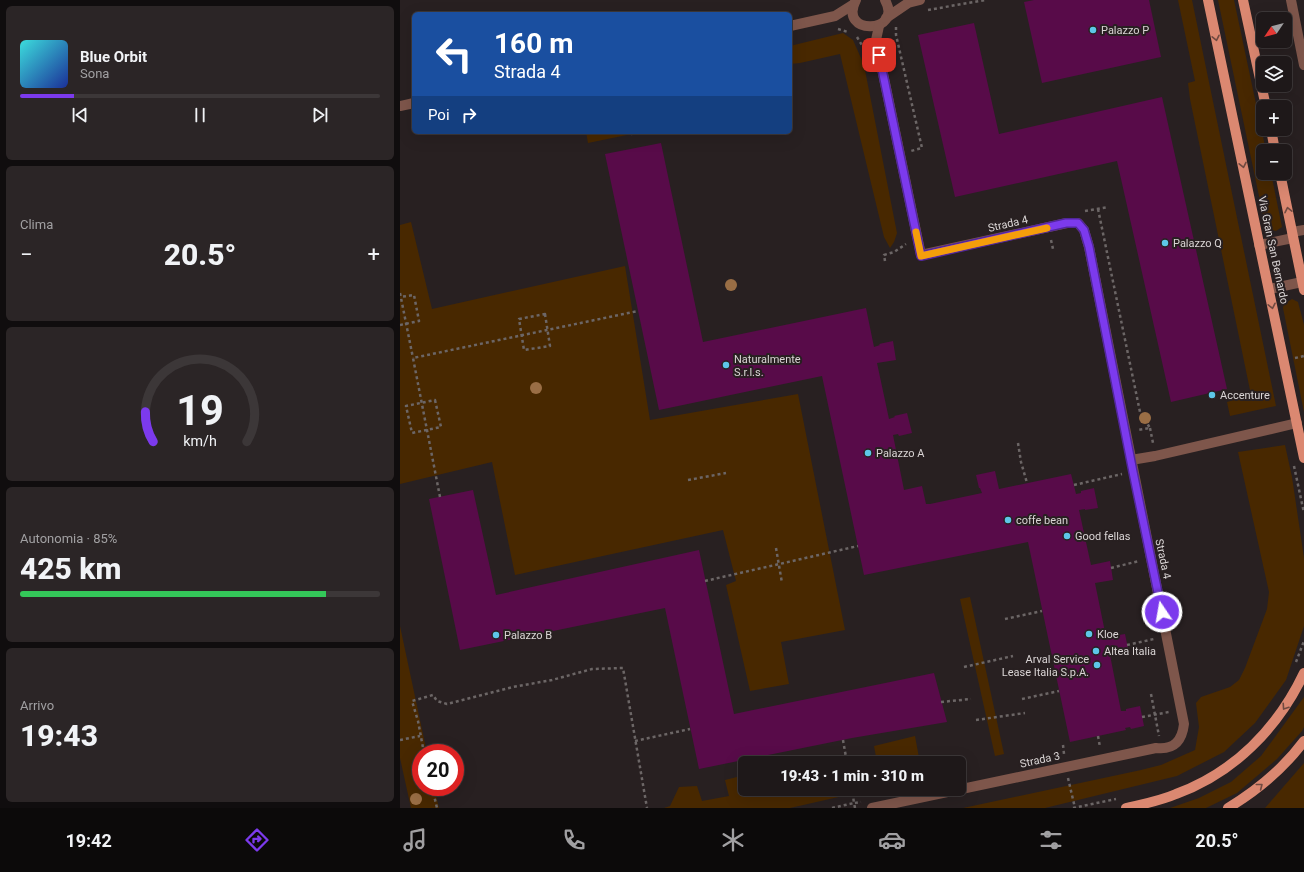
<!DOCTYPE html>
<html lang="it">
<head>
<meta charset="utf-8">
<style>
	body { margin:0; font-family:Roboto,sans-serif; background:#2b2526; color:#f1f3f6; height:100vh; display:flex; flex-direction:column; font-size:15px; white-space:nowrap }
	* { box-sizing:border-box; margin:0 }
	p { font-size:13px; color:#a1a0a2 }
	.icon { flex:none; width:22px; height:22px; fill:none; stroke:currentColor; stroke-width:2; stroke-linecap:round; stroke-linejoin:round }
	.map { position:relative; flex:1; overflow:hidden }
	.panel { display:flex; flex-direction:column; gap:6px; padding:6px; background:#100d0e; width:400px }
	.panel>* { flex:none }
	.hud { position:absolute; left:12px; top:12px; width:380px; height:122px; border-radius:6px; box-shadow:0 4px 16px #0002,0 0 0 1px #3c3738; background:#1a4fa0; color:#fff; overflow:hidden }
	.needle { width:26px; rotate:235deg }
	.controls { position:absolute; left:856px; top:12px; display:grid; gap:8px }
	.controls a { display:grid; place-items:center; width:36px; height:36px; border-radius:6px; background:#1e1819; box-shadow:0 4px 16px #0002,0 0 0 1px #3c3738; font-size:20px }
	.speed { position:absolute; left:12px; top:744px; display:flex; gap:8px; font-size:20px; font-weight:700; text-align:center }
	.speed>* { display:grid; place-content:center; width:52px; height:52px; border-radius:50%; background:#1e1819; box-shadow:0 4px 16px #0002,0 0 0 1px #3c3738; line-height:1 }
	.speed .limit { border:6px solid #d22; background:#fff; color:#111 }
	.pin { position:absolute; display:grid; place-items:center; width:34px; height:34px; color:#fff; margin:-17px; border-radius:8px; box-shadow:0 2px 6px #0006 }
	.me { position:absolute; width:44px; margin:-22px; rotate:348deg; stroke-linejoin:round; filter:drop-shadow(0 0 3px #0008) }
	.turn { display:flex; align-items:center; gap:14px; height:84px; padding:0 16px; font-size:18px }
	.turn .icon { width:52px; height:52px; stroke-width:2.5 }
	.turn b { display:block; font-size:28px; line-height:34px }
	.then { display:flex; align-items:center; height:38px; padding:0 16px; background:#0003; gap:8px; font-size:15px }
	.big { font-size:30px; font-weight:800; line-height:1.1 }
	.panel .widget { flex:1; display:flex; flex-direction:column; justify-content:center; gap:6px; min-width:0; padding:0 14px; border-radius:6px; background:#2b2526 }
	.panel .dial { align-items:center; gap:0 }
	.dial svg { height:104px; overflow:visible; fill:none; stroke:#3c3738; stroke-width:7; stroke-linecap:round; text-anchor:middle }
	.dial text { fill:#f1f3f6; stroke:none }
	.song { display:flex; align-items:center; gap:12px }
	.cover { width:48px; height:48px; border-radius:6px; background:linear-gradient(135deg,hsl(180 70% 55%),hsl(230 70% 35%)) }
	.played { height:4px; border-radius:2px; background:linear-gradient(90deg,#7c3aed 15%,#3c3738 15%) }
	.keys { display:flex; justify-content:space-around; direction:ltr }
	.heat { display:flex; justify-content:space-between; align-items:center; font-size:22px; direction:ltr }
	.charge { height:6px; border-radius:3px; background:linear-gradient(90deg,#34c759 85%,#3c3738 0) }
	.trip { position:absolute; left:338px; top:756px; width:228px; height:40px; border-radius:6px; background:#1e1819; box-shadow:0 4px 16px #0002,0 0 0 1px #3c3738; font-weight:800; line-height:40px; text-align:center }
	.tab-bar { display:flex; height:64px; justify-content:space-around; align-items:center; background:#0c0a0a; color:#a1a0a2 }
	.tab-bar .icon { width:28px; height:28px }
	.tab-bar .active { color:#7c3aed }
	.tab-bar b { font-size:18px; color:#f1f3f6 }
	main { display:flex; flex:1; min-height:0 }
	.map>svg:first-child { display:block }
	.green { fill:#482800 }
	.building { fill:#580b49 }
	.lines { fill:none; stroke-linecap:round; stroke-linejoin:round }
	.path { stroke:#6c6666; stroke-width:2.5; stroke-dasharray:3 3; stroke-linecap:butt }
	.minor { stroke:#7e564b; stroke-width:10 }
	.major { stroke:#db8871; stroke-width:10 }
	.tree { fill:#9a6e45 }
	.oneway { stroke:#704a41 }
	.route-casing { stroke:#51269a; stroke-width:10 }
	.route { stroke:#7c3aed; stroke-width:7 }
	.slow { stroke:#f59e0b; stroke-width:7 }
	.poi-dot { fill:#5dc7e8; stroke:#282021; stroke-width:1.5 }
	.labels { text-anchor:middle; dominant-baseline:central; stroke-width:4; stroke-linejoin:round; paint-order:stroke }
	.poi-label { font-size:11px; fill:#dad5d5; stroke:#282021; text-anchor:start }
	.street-label { font-size:11px; fill:#dad5d5; stroke:#282021 }
</style>
</head>
<body>
<main>
<section class="panel">
<div class="widget">
<div class="song"><i class="cover"></i><div><b>Blue Orbit</b><p>Sona</p></div></div>
<div class="played"></div>
<div class="keys"><svg class="icon" aria-label="previous" viewBox="0 0 24 24"><path d="M18 5L8 12l10 7zM5 5v14"/></svg><svg class="icon" aria-label="pause" viewBox="0 0 24 24"><path d="M8 5v14M16 5v14"/></svg><svg class="icon" aria-label="next" viewBox="0 0 24 24"><path d="M6 5l10 7-10 7zM19 5v14"/></svg></div>
</div>
<div class="widget"><p>Clima</p>
<div class="heat"><a>−</a><b class="big">20.5°</b><a>+</a></div>
</div>
<div class="widget dial"><svg viewBox="0 0 100 80">
<path d="M14 69A42 42 0 1 1 86 69"/>
<path d="M14 69A42 42 0 0 1 8 46" stroke="#7c3aed"/>
<text x="50" y="56" font-size="32" font-weight="700">19</text>
<text x="50" y="72" font-size="11">km/h</text>
</svg></div>
<div class="widget"><p>Autonomia · 85%</p><b class="big">425 km</b><div class="charge"></div></div>
<div class="widget"><p>Arrivo</p><b class="big">19:43</b></div>
</section>
<div class="map">
<svg width="904" height="808" viewBox="0 0 904 808">
	<rect width="100%" height="100%" fill="#282021"/>
	<!-- green -->
	<g class="green">
		<polygon points="778,0 792,0 876,406 830,416 827,402 851,395 790,99 788,83 795,81"/>
		<polygon points="818,0 834,0 866,151 863,151 863,173 871,173 882,227 876,231 868,229 864,220"/>
		<polygon points="443,33 453,40 464,65 497,233 494,242 490,248 484,237 440,54 400,63 390,64 390,46"/>
		<polygon points="186,132 226,132 227,135 188,143"/>
		<polygon points="11,222 32,309 225,266 250,420 398,394 445,630 381,642 389,684 350,691 326,585 336,581 323,530 115,575 92,462 0,484 0,225"/>
		<polygon points="892,299 898,302 904,325 904,412 883,308 884,304"/>
		<polygon points="885,445 892,477 904,558 904,626 886,680 855,723 824,752 777,776 645,808 563,808 741,770 761,765 795,750 799,727 796,703 801,697 830,687 839,680 845,668 867,609 869,592 838,452"/>
		<polygon points="570,597 604,754 595,756 560,599"/>
		<polygon points="0,626 27,753 21,753 21,787 34,787 39,808 11,808 0,758"/>
		<polygon points="904,697 904,727 902,731 877,759 837,793 806,808 770,808 799,798 831,782 861,756"/>
		<polygon points="515,736 520,763 474,763 477,762 474,746"/>
		<polygon points="904,763 904,808 865,808"/>
		<polygon points="345,775 345,789 474,789 390,808 264,808 270,806 279,787 297,786 302,801 329,796 325,780"/>
	</g>
	<!-- building -->
	<g class="building">
		<polygon points="634,0 749,0 761,57 642,83 624,2"/>
		<polygon points="574,23 599,134 762,97 827,389 771,402 717,161 555,197 518,35"/>
		<polygon points="261,143 303,342 466,308 474,347 480,345 479,344 493,341 496,360 477,363 489,419 495,417 494,416 507,413 512,433 499,436 498,434 493,435 504,490 522,486 526,504 530,504 582,493 580,488 579,488 576,475 595,471 599,489 671,474 676,494 681,493 681,491 694,488 698,508 685,510 685,509 679,510 691,565 710,561 713,580 695,583 706,637 725,634 729,653 710,655 721,711 726,711 726,709 740,706 744,726 731,729 730,727 725,728 726,730 670,742 628,542 464,575 422,376 259,410 205,154"/>
		<polygon points="73,490 96,595 299,550 334,714 534,673 547,722 452,738 299,769 265,608 60,650 29,499"/>
	</g>
	<g class="lines">
		<!-- path -->
		<g class="path">
			<polyline points="528,10 585,0"/>
			<polyline points="282,13 282,14"/>
			<polyline points="496,27 496,35 522,148 511,151"/>
			<polyline points="438,29 448,32"/>
			<polyline points="457,37 463,47"/>
			<polyline points="232,132 233,137"/>
			<polyline points="888,153 890,164"/>
			<polyline points="698,209 740,412 750,428 738,430"/>
			<polyline points="685,211 708,207"/>
			<polyline points="651,240 653,249"/>
			<polyline points="485,261 484,255 494,252 506,244"/>
			<polyline points="0,293 13,358"/>
			<polygon points="145,314 150,346 124,350 119,319"/>
			<polyline points="0,325 19,321 14,295 0,297"/>
			<polyline points="895,358 904,356"/>
			<polygon points="35,400 41,427 12,433 6,406"/>
			<polyline points="750,428 753,443"/>
			<polyline points="618,443 621,462 627,483"/>
			<polyline points="894,466 904,513"/>
			<polyline points="288,480 326,473"/>
			<polyline points="674,485 722,474"/>
			<polyline points="40,497 13,358 238,311"/>
			<polyline points="376,548 382,583"/>
			<polyline points="711,568 739,561"/>
			<polyline points="305,581 458,546"/>
			<polyline points="605,619 642,611"/>
			<polyline points="727,645 754,639"/>
			<polyline points="896,662 904,641"/>
			<polyline points="564,667 613,656"/>
			<polyline points="751,694 759,736"/>
			<polyline points="622,699 659,691"/>
			<polyline points="541,702 571,699"/>
			<polyline points="742,717 769,712"/>
			<polyline points="576,720 625,713"/>
			<polyline points="698,736 700,747"/>
			<polyline points="0,740 20,736"/>
			<polyline points="443,740 447,763"/>
			<polyline points="235,741 290,729"/>
			<polyline points="663,745 664,754"/>
			<polyline points="24,753 18,721 12,701 33,695 37,701 47,704 113,687 152,680 192,669 223,668 247,808"/>
			<polyline points="668,778 675,808"/>
			<polyline points="32,787 37,808"/>
			<polyline points="432,808 454,803 452,789"/>
			<polyline points="455,808 454,803 461,802"/>
			<polyline points="673,808 716,799"/>
		</g>
		<!-- minor -->
		<g class="minor">
			<path d="M 456,0 C 437,36 504,34 485,0"/>
			<polyline points="891,0 904,65"/>
			<polyline points="486,18 508,3 520,0"/>
			<polyline points="390,26 435,16 454,4"/>
			<polyline points="0,106 14,103"/>
			<polyline points="892,232 904,230"/>
			<polyline points="859,245 893,238"/>
			<polyline points="869,289 902,282"/>
			<polyline points="731,460 755,456 897,423"/>
			<path d="M 472,808 L 756,748 C 774,750 782,741 784,724 L 689,247 L 684,230 L 678,223 L 667,223 L 521,255 L 476,40 L 479,26"/>
		</g>
		<!-- major -->
		<g class="major">
			<polyline points="808,0 904,458"/>
			<polyline points="843,0 866,107"/>
			<polyline points="871,129 875,151"/>
			<polyline points="880,173 904,290"/>
			<path d="M 726,808 C 743,804 760,801 776,794 C 834,773 878,728 904,673"/>
			<path d="M 828,808 C 856,791 884,768 904,741"/>
		</g>
	</g>
	<!-- trees -->
	<g class="tree">
		<circle cx="331" cy="285" r="6"/>
		<circle cx="136" cy="388" r="6"/>
		<circle cx="745" cy="418" r="6"/>
		<circle cx="16" cy="799" r="6"/>
	</g>
	<!-- one-way arrows -->
	<defs><path id="oneway-chevron" d="M-2-3.5L2.5 0L-2 3.5" fill="none" stroke-width="1.6" stroke-linecap="round" stroke-linejoin="round"/></defs>
	<g class="oneway">
		<use href="#oneway-chevron" transform="translate(816 38) rotate(78)"/>
		<use href="#oneway-chevron" transform="translate(843 165) rotate(78)"/>
		<use href="#oneway-chevron" transform="translate(888 210) rotate(-102)"/>
		<use href="#oneway-chevron" transform="translate(872 306) rotate(78)"/>
		<use href="#oneway-chevron" transform="translate(885 707) rotate(124)"/>
		<use href="#oneway-chevron" transform="translate(860 786) rotate(-38)"/>
	</g>
	<g class="lines">
		<defs>
			<polyline id="route" points="479,55 521,256 666,223 678,223 684,230 689,247 733,472 762,612"/>
		</defs>
		<!-- route casing -->
		<use href="#route" class="route-casing"/>
		<!-- route -->
		<use href="#route" class="route"/>
		<!-- slow -->
		<polyline class="slow" points="516,232 521,256 647,228"/>
	</g>
	<!-- markers -->
	<g class="poi-dot">
		<circle cx="693" cy="30" r="4"/>
		<circle cx="765" cy="243" r="4"/>
		<circle cx="326" cy="365" r="4"/>
		<circle cx="812" cy="395" r="4"/>
		<circle cx="468" cy="453" r="4"/>
		<circle cx="608" cy="520" r="4"/>
		<circle cx="667" cy="536" r="4"/>
		<circle cx="689" cy="634" r="4"/>
		<circle cx="96" cy="635" r="4"/>
		<circle cx="696" cy="651" r="4"/>
		<circle cx="697" cy="665" r="4"/>
	</g>
	<g class="labels">
		<!-- poi labels -->
		<g class="poi-label">
			<text x="701" y="30">Palazzo P</text>
			<text x="773" y="243">Palazzo Q</text>
			<text x="334" y="359">Naturalmente<tspan x="334" dy="13">S.r.l.s.</tspan></text>
			<text x="820" y="395">Accenture</text>
			<text x="476" y="453">Palazzo A</text>
			<text x="616" y="520">coffe bean</text>
			<text x="675" y="536">Good fellas</text>
			<text x="697" y="634">Kloe</text>
			<text x="104" y="635">Palazzo B</text>
			<text x="704" y="651">Altea Italia</text>
			<text x="689" y="659" text-anchor="end">Arval Service<tspan x="689" dy="13">Lease Italia S.p.A.</tspan></text>
		</g>
		<!-- street labels -->
		<g class="street-label">
			<text transform="translate(608 224) rotate(-13)">Strada 4</text>
			<text transform="translate(873 250) rotate(78)">Via Gran San Bernardo</text>
			<text transform="translate(763 559) rotate(78)">Strada 4</text>
			<text transform="translate(640 760) rotate(-12)">Strada 3</text>
		</g>
	</g>
</svg>
<div class="controls">
<a><svg class="needle" viewBox="-14 -14 28 28"><path d="M0-13l5 13h-10z" fill="#e53935"/><path d="M0 13l5-13h-10z" fill="#a1a0a2"/></svg></a>
<a><svg class="icon" aria-label="layers" viewBox="0 0 24 24"><path d="M12 4l9 5-9 5-9-5zM3 14l9 5 9-5"/></svg></a>
<a>+</a>
<a>−</a>
</div>
<div class="speed"><div class="limit">20</div></div>
<div class="pin" style="left:479px;top:55px;background:#d93025"><svg class="icon" aria-label="arrive" viewBox="0 0 24 24"><path d="M6 21V4h12l-3 4 3 4H6"/></svg></div>
<svg class="me" style="left:762px;top:612px" viewBox="-20 -20 40 40"><circle r="17" fill="#7c3aed" stroke="#fff" stroke-width="3"/><path d="M0-11L8 9 0 5-8 9z" fill="#fff"/></svg>
<div class="trip">19:43 · 1 min · 310 m</div>
<div class="hud">
<div class="turn"><svg class="icon" aria-label="left" viewBox="0 0 24 24"><path d="M17 20v-9H6M10 6l-5 5 5 5"/></svg><div><b>160 m</b>Strada 4</div></div>
<div class="then">Poi<svg class="icon" aria-label="right" viewBox="0 0 24 24"><path d="M7 20v-9h11M14 6l5 5-5 5"/></svg></div>
</div>
</div>
</main>
<nav class="tab-bar">
<b>19:42</b>
<svg class="icon active" aria-label="directions" viewBox="0 0 24 24"><path d="M12 3l9 9-9 9-9-9zM9 14v-3h6M13 9l2 2-2 2"/></svg>
<svg class="icon" aria-label="music" viewBox="0 0 24 24"><path d="M9 18V5l10-2v13"/><circle cx="6" cy="18" r="3"/><circle cx="16" cy="16" r="3"/></svg>
<svg class="icon" aria-label="phone" viewBox="0 0 24 24"><path d="M5 4h4l2 5-3 2q2 4 5 5l2-3 5 2v4C11 20 4 13 5 4z"/></svg>
<svg class="icon" aria-label="climate" viewBox="0 0 24 24"><path d="M12 3v18M4 7l16 10M4 17L20 7"/></svg>
<svg class="icon" aria-label="car" viewBox="0 0 24 24"><path d="M5 17H2v-5l4-1 3-4h7l3 4 3 1v5h-3M9 17h6M6 11h13"/><circle cx="7" cy="17" r="2"/><circle cx="17" cy="17" r="2"/></svg>
<svg class="icon" aria-label="filters" viewBox="0 0 24 24"><path d="M4 7h16M4 17h16"/><circle cx="9" cy="7" r="2"/><circle cx="15" cy="17" r="2"/></svg>
<b>20.5°</b>
</nav>
</body>
</html>
